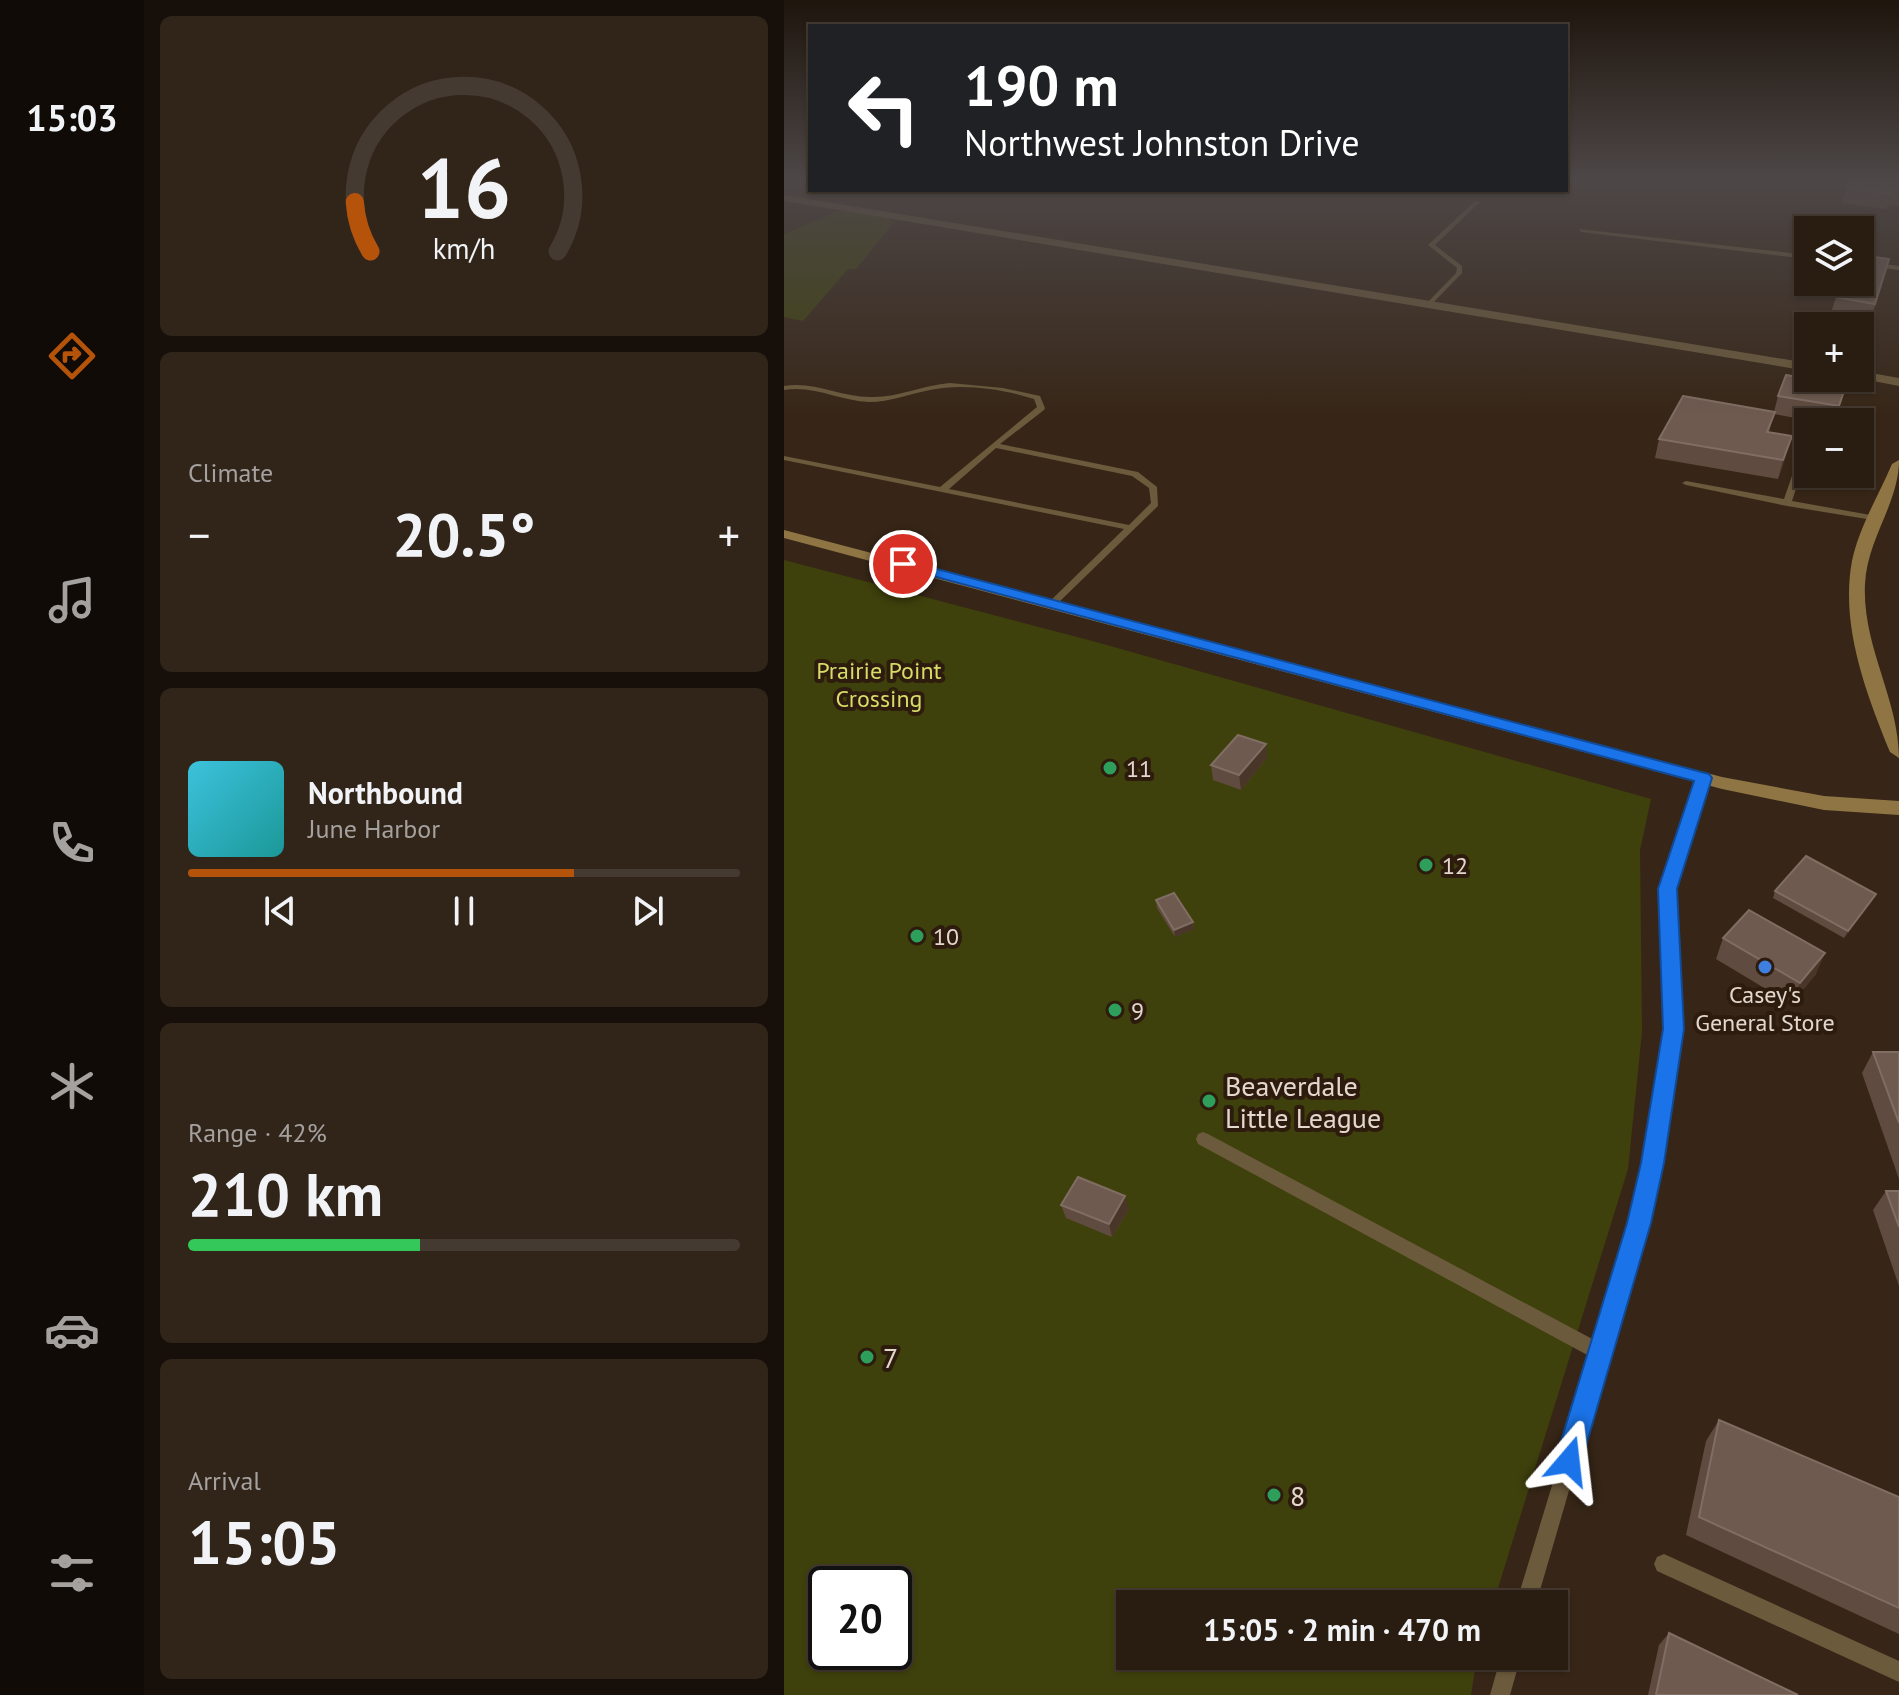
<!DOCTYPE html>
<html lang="en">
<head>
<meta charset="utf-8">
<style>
	body { margin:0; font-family:"PT Sans",sans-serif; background:#31251a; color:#f1f3f6; height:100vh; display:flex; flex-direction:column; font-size:30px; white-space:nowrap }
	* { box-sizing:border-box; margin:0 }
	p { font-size:26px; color:#a5a19f }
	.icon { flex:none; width:44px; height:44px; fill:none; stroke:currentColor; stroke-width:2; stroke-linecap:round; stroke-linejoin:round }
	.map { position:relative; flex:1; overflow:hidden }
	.details { display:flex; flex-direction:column; gap:16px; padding:16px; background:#170f09; width:640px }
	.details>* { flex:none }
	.hud { position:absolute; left:24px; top:24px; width:760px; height:168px; border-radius:0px; box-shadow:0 2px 6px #0004,0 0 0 2px #453a31; background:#202124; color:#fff; overflow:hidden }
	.controls { position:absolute; left:1010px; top:216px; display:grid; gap:16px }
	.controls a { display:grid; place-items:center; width:80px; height:80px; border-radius:0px; background:#291c11; box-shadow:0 2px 6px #0004,0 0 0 2px #453a31; font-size:40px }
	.speed { position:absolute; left:24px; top:1566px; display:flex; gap:16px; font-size:40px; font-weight:700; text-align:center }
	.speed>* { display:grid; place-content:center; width:104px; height:104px; border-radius:50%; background:#291c11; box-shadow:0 2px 6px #0004,0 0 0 2px #453a31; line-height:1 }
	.speed .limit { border:4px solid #111; border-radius:12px; background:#fff; color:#111 }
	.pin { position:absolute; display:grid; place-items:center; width:68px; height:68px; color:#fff; margin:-34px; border:4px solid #fff; border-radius:50%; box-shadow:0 2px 8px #0007 }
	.me { position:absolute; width:88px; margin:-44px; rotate:17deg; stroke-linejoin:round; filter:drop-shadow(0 0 6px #0008) }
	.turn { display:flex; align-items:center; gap:28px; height:168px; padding:0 24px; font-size:36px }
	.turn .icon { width:104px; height:104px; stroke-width:2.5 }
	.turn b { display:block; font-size:56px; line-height:68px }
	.big { font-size:60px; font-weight:600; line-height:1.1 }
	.details .widget { flex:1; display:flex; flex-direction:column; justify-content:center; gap:12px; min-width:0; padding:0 28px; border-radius:12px; background:#31251a }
	.details .dial { align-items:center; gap:0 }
	.dial svg { height:208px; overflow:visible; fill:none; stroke:#453a31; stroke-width:7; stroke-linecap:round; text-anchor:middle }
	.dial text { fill:#f1f3f6; stroke:none }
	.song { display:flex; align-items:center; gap:24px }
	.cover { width:96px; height:96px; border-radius:12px; background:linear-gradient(135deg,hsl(190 70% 55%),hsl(180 70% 35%)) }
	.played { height:8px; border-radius:4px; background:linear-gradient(90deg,#b45309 70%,#453a31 70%) }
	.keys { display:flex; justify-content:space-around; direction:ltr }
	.heat { display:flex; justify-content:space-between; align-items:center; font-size:44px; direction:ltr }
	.charge { height:12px; border-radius:6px; background:linear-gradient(90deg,#34c759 42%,#453a31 0) }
	.trip { position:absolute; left:332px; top:1590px; width:452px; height:80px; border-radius:0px; background:#291c11; box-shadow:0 2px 6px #0004,0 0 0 2px #453a31; font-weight:600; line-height:80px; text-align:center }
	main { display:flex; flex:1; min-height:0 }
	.menu { display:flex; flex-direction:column; width:144px; justify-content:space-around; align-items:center; background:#100b07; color:#a5a19f }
	.menu .icon { width:56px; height:56px }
	.menu .active { color:#b45309 }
	.menu b { font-size:36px; color:#f1f3f6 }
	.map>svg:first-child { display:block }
	.green { fill:#3f410c; fill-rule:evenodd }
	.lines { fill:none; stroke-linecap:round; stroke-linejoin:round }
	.lane { fill:#6b5a3c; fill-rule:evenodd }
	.street { fill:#6b5a3c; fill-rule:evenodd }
	.secondary { fill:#8f7544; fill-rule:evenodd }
	.wall { fill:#604b40 }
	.shaded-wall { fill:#4a3629 }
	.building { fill:#6e5a4f; stroke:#806d63; stroke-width:2 }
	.route { fill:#1a73e8; stroke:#114b97; stroke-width:2 }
	.leisure-dot { fill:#2e9e5b; stroke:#2d1c0e; stroke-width:3 }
	.shop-dot { fill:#3f7fe0; stroke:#2d1c0e; stroke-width:3 }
	.labels { text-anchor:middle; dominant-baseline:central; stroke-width:8; stroke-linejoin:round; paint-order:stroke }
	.park-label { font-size:24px; fill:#d7dc68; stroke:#2d1c0e }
	.poi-label { font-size:24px; fill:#e3d7ce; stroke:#2d1c0e; text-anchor:start }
	.near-poi-label { font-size:28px; fill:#e3d7ce; stroke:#2d1c0e; text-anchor:start }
</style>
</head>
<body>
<main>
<nav class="menu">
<b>15:03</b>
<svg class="icon active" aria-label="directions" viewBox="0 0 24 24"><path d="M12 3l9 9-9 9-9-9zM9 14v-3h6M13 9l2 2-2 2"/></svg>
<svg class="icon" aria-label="music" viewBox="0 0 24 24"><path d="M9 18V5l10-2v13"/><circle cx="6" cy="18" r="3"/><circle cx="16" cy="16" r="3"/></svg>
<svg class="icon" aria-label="phone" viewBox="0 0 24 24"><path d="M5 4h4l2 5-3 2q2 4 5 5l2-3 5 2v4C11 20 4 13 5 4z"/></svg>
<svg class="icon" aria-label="climate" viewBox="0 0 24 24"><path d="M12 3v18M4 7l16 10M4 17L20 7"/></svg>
<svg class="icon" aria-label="car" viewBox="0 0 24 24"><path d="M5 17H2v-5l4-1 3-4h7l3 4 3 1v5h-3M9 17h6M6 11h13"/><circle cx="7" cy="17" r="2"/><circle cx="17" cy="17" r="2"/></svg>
<svg class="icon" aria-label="filters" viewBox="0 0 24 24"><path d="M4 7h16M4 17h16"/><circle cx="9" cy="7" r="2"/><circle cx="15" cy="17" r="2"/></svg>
</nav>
<section class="details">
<div class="widget dial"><svg viewBox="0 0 100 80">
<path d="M14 69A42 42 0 1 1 86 69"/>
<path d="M14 69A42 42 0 0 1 8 50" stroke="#b45309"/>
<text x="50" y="56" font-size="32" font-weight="700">16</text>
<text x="50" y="72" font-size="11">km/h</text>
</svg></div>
<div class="widget"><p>Climate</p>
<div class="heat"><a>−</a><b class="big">20.5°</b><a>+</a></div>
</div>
<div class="widget">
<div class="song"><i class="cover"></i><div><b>Northbound</b><p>June Harbor</p></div></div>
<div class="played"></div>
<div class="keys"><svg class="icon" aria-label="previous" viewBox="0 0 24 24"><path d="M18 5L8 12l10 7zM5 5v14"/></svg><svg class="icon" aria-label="pause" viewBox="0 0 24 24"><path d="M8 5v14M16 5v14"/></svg><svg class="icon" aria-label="next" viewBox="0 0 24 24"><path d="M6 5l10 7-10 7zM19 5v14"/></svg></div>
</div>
<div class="widget"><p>Range · 42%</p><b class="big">210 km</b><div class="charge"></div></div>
<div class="widget"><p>Arrival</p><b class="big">15:05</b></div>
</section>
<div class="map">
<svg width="1115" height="1695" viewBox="0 0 1115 1695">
	<rect width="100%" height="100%" fill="#372617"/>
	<!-- green -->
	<g class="green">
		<polygon points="57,210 103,218 110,222 72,269 64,269 19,321 0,317 0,234"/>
		<path d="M 0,560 L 312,642 L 867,799 L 856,850 L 858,1032 L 844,1169 L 709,1604 L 346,1604 L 346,1656 L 693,1656 L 687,1695 L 0,1695 ZM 42,1584 L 110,1584 L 110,1652 L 42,1652 Z"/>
	</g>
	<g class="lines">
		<!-- lane -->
		<g class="lane">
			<polygon points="691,201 696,202 651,245 678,266 678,273 646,306 642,306 642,304 672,273 673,268 644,245"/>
			<polygon points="795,229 1024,255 1024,259 797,232"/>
			<polygon points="1076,261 1115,266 1115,270 1076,265"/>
			<path d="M 166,383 L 219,388 L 256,396 L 261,408 L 260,410 L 216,444 L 354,472 L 373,487 L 374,506 L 272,605 L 266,605 L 264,603 L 340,529 L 0,460 L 0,456 L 156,487 L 253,407 L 250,399 C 219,389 178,383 146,390 C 125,394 106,402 85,402 C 56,401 30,385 0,390 L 0,386 C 30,381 56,397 86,397 C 114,398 139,385 166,383 ZM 212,448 L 348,476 L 365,488 L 367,503 L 345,525 L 165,489 Z"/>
			<polygon points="1020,441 1024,441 1024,452 1008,501 1092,516 1095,517 1095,521 1003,506 902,485 898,483 902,481 1000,499"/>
			<polygon points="919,774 925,778 889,889 896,1029 863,1223 752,1604 732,1604 807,1357 414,1144 412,1139 414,1134 419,1132 424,1134 812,1341 847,1223 882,1029 877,889 913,778"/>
			<polygon points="880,1554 1115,1661 1115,1682 873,1571 870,1564 873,1557"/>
			<polygon points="717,1656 737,1656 726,1695 706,1695"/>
		</g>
		<!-- street -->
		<g class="street">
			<polygon points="0,195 1024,363 1024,371 0,201"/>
			<polygon points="1076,371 1115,378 1115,386 1074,378"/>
		</g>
		<!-- secondary -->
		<g class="secondary">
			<path d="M 1115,460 C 1115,503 1083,539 1081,584 C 1078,646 1115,699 1115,758 L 1106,752 C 1082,693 1056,625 1068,561 C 1075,527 1095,495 1108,464 Z"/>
			<polygon points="0,530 938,777 1040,796 1115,801 1115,815 1040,810 938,789 0,538"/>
		</g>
	</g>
	<!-- wall -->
	<g class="wall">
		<polygon points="1115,180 1115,206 1104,205 1102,209 1058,203 1062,188"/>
		<polygon points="1105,259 1087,319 1047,313 1052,297 1039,295 1043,282 1076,282"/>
		<polygon points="1062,385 1051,422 1033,422 990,414 985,432 1002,455 994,479 871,458 875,439 990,412 994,396"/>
		<polygon points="483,758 457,790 429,780 427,765"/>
		<polygon points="991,891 1088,901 1060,938 989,898"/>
		<polygon points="372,900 409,922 410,929 391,937 373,908"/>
		<polygon points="939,938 1032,974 1007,1004 932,959"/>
		<polygon points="1089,1052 1115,1052 1115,1179 1078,1073"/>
		<polygon points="1102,1191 1115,1191 1115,1286 1089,1210"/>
		<polygon points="277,1205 345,1209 328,1237 282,1218"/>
		<polygon points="935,1420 1115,1497 1115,1634 902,1535 922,1441"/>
		<polygon points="885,1633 1014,1695 864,1695 875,1645"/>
	</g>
	<!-- shaded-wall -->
	<g class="shaded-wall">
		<polygon points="1008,436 1002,455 994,479 999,460"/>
		<polygon points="482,744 483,758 457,790 455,775"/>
		<polygon points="1092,894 1088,901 1060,938 1064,931"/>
		<polygon points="409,922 410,929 391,937 390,930"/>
		<polygon points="1041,953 1032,974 1007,1004 1016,983"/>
		<polygon points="341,1196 345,1209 328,1237 325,1224"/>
	</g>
	<!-- building -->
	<g class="building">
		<polygon points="1066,180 1115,180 1115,191 1108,190 1107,194 1062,188"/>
		<polygon points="1076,255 1105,259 1091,304 1051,297 1059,283 1054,282 1076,282"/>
		<polygon points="1002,375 1062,385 1055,406 994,396"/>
		<polygon points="899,396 991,412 983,432 1008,436 999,460 875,439"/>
		<polygon points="454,735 482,744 455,775 427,765"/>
		<polygon points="1022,856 1092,894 1064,931 991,891"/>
		<polygon points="390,893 409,922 390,930 372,900"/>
		<polygon points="965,910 1041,953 1016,983 939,938"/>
		<polygon points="1089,1052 1115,1052 1115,1123"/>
		<polygon points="294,1177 341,1196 325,1224 277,1205"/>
		<polygon points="1102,1191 1115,1191 1115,1227"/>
		<polygon points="935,1420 1115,1497 1115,1608 915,1517"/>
		<polygon points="885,1633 1014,1695 872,1695"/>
	</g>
	<!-- sky -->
	<linearGradient id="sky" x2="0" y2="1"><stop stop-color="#1e150d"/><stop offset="0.43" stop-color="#4d4747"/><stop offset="1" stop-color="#4d4747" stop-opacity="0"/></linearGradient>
	<rect width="1115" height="417" fill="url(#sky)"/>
	<!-- route -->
	<polygon class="route" points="119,560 925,774 928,778 893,889 900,1029 880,1163 867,1223 795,1470 785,1474 775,1470 771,1461 843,1223 857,1163 879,1029 874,889 910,781 115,567 112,564"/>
	<!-- markers -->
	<g class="leisure-dot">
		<circle cx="326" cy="768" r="8"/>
		<circle cx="642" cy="865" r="8"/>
		<circle cx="133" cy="936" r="8"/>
		<circle cx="331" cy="1010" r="8"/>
		<circle cx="425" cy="1101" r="8"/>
		<circle cx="83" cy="1357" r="8"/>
		<circle cx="490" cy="1495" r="8"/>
	</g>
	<circle class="shop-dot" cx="981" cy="967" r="8"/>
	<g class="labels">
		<!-- park labels -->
		<g class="park-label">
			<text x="95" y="670">Prairie Point<tspan x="95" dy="28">Crossing</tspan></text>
		</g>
		<!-- poi labels -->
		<g class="poi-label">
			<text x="342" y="768">11</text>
			<text x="658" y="865">12</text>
			<text x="149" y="936">10</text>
			<text x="981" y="994" text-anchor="middle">Casey's<tspan x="981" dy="28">General Store</tspan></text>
			<text x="347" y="1010">9</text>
		</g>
		<!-- near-poi labels -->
		<g class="near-poi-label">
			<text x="441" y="1085">Beaverdale<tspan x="441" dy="32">Little League</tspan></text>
			<text x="99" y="1357">7</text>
			<text x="506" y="1495">8</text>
		</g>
	</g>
</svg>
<div class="controls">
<a><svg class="icon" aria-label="layers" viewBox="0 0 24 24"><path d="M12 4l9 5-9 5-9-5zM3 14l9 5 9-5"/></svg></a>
<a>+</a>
<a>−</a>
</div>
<div class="speed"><div class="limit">20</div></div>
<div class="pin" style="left:119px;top:564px;background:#d93025"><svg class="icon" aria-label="arrive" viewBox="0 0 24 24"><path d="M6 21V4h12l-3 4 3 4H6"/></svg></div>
<svg class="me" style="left:785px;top:1461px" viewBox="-20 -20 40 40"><path d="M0-17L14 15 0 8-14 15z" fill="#1a73e8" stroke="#fff" stroke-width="4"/></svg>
<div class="trip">15:05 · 2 min · 470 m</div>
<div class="hud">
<div class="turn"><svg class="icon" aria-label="left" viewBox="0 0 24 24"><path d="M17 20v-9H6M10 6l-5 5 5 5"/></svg><div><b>190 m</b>Northwest Johnston Drive</div></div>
</div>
</div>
</main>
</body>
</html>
